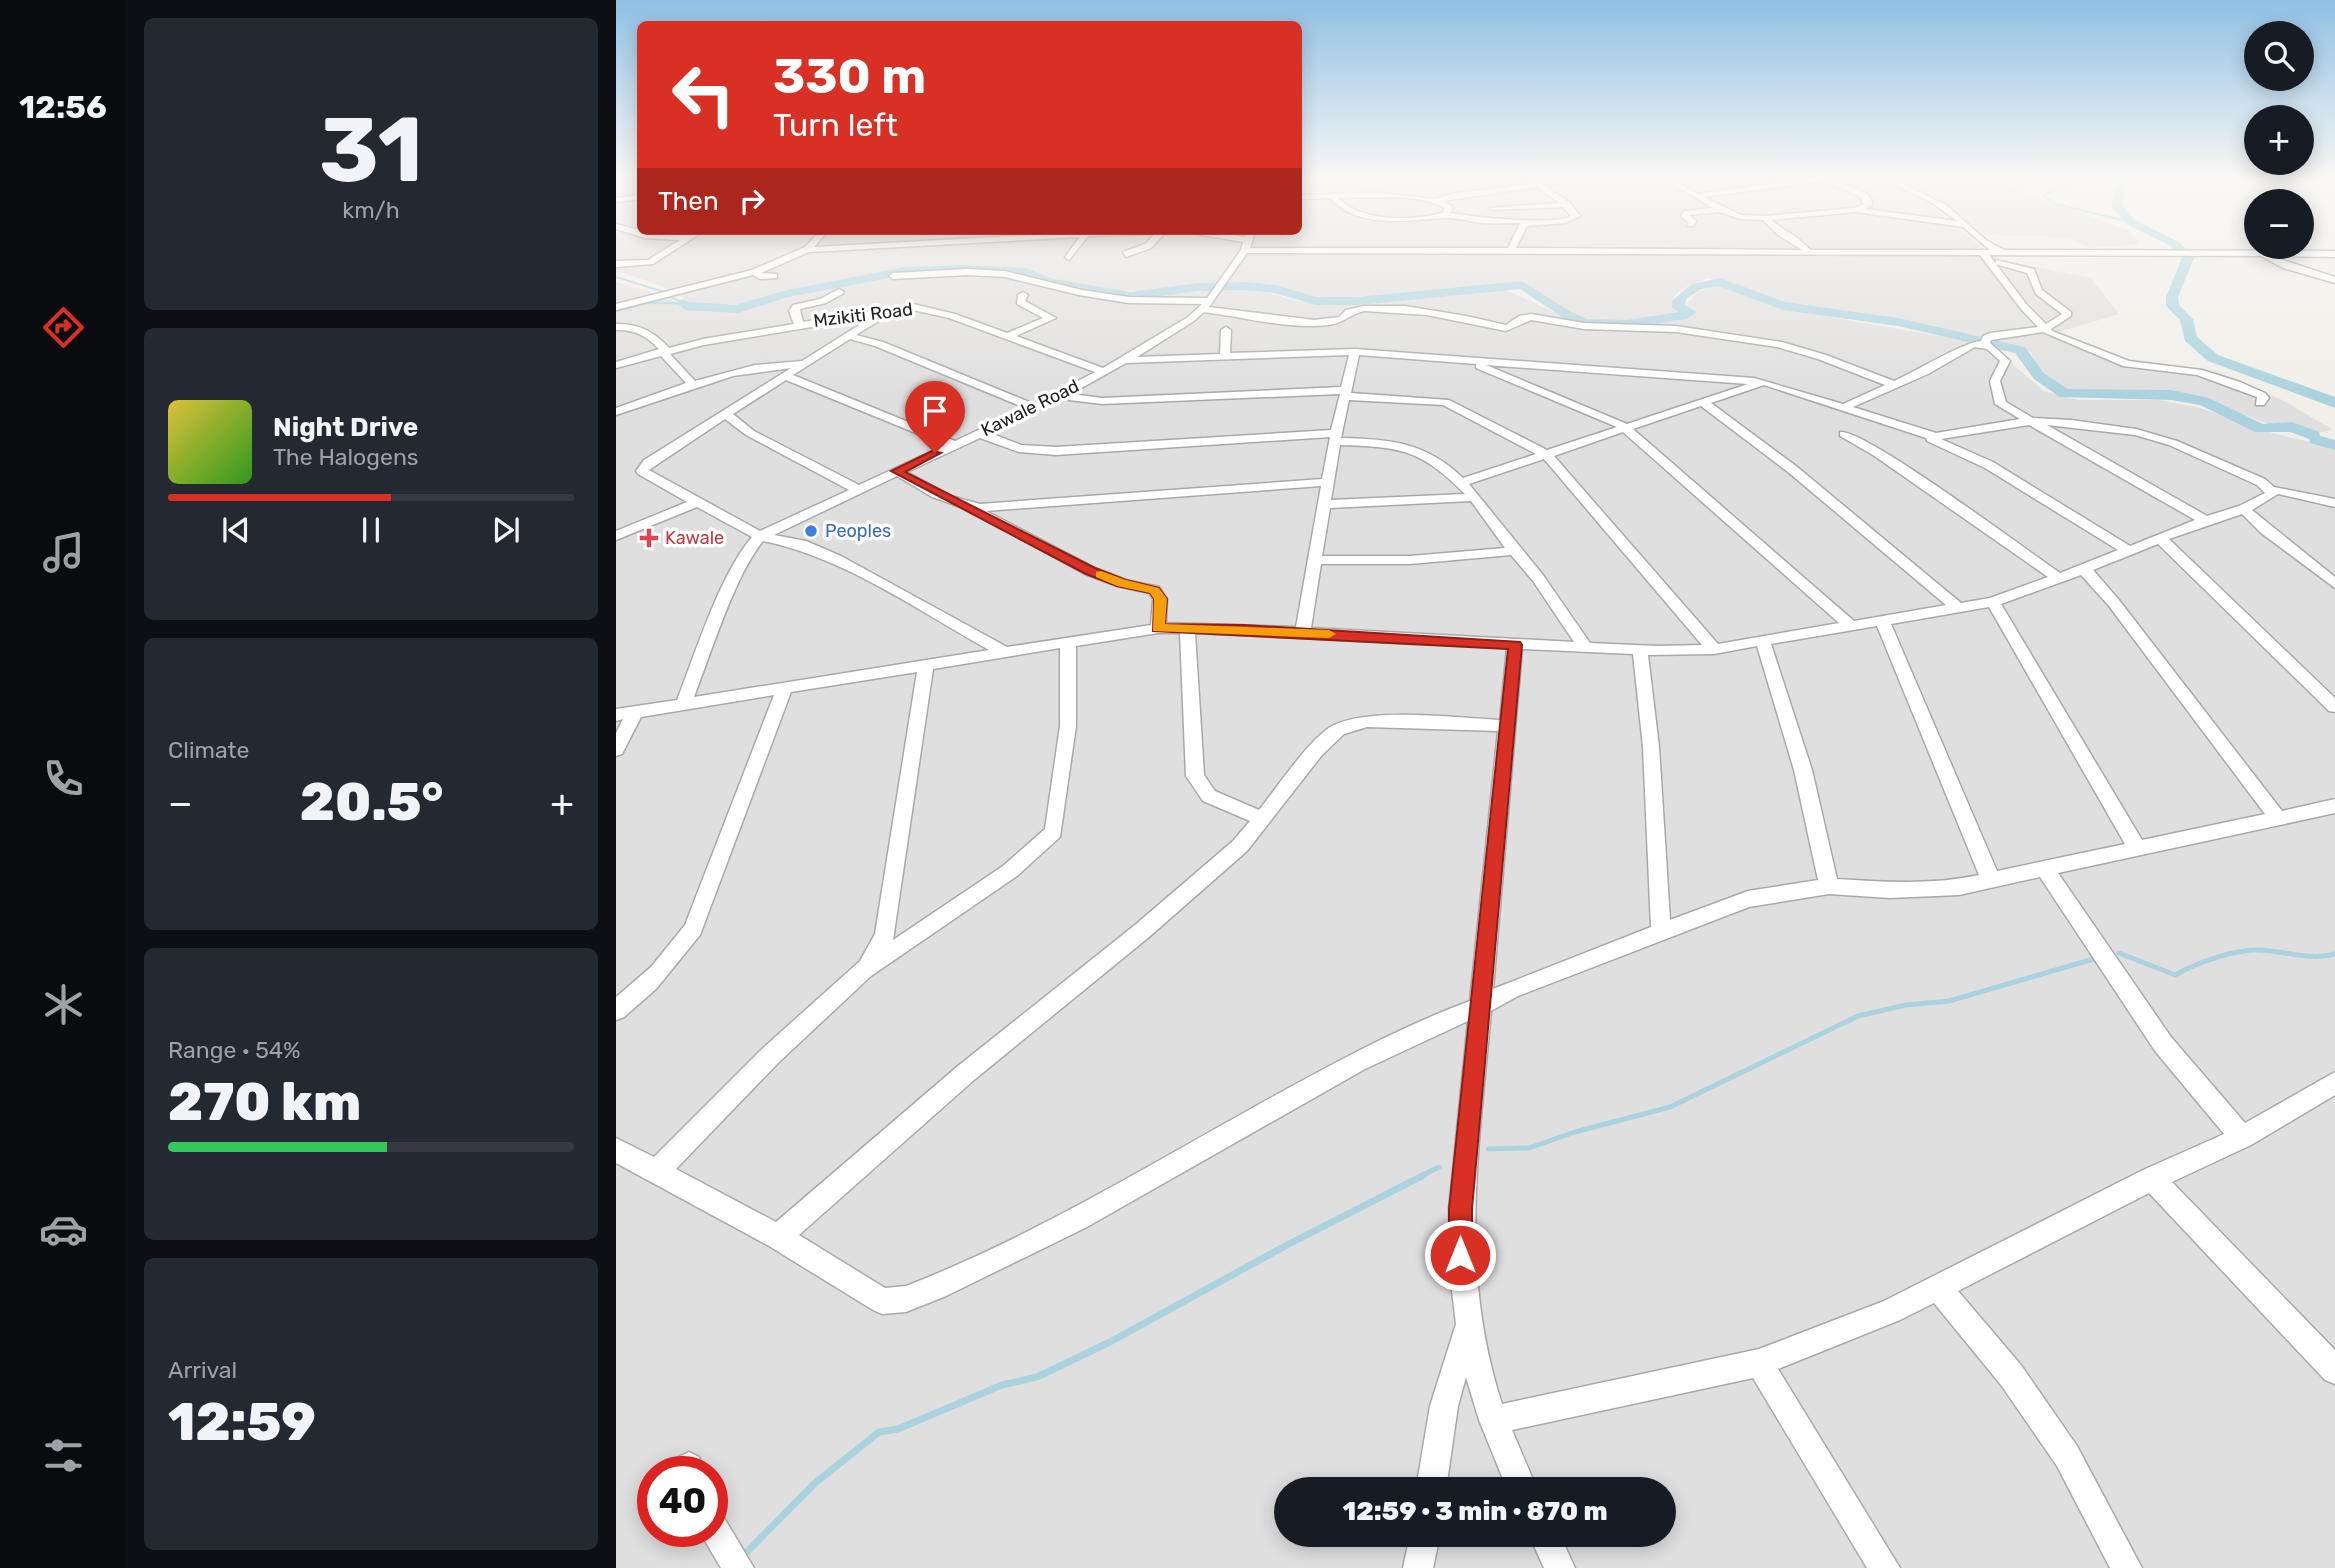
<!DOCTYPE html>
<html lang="en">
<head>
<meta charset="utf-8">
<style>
	body { margin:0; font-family:Rubik,sans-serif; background:#242831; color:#f1f3f6; height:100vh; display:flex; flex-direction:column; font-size:26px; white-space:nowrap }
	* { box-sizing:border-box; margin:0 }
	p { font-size:23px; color:#9ea1a6 }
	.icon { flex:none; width:38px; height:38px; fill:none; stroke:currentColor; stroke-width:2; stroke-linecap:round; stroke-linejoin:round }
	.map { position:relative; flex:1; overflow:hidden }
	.sheet { display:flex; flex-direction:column; gap:18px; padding:18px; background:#0d0f14; width:490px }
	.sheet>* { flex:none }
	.hud { position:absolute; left:21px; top:21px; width:665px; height:214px; border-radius:10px; box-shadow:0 4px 18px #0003; background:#d93025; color:#fff; overflow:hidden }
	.fabs { position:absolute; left:1628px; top:21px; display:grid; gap:14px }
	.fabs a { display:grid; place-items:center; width:70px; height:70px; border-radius:50%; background:#171b24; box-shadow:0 4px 18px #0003; font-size:35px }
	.speed { position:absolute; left:21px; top:1456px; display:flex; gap:14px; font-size:35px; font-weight:700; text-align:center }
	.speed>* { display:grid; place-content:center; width:91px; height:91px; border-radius:50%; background:#171b24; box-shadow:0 4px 18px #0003; line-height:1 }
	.speed .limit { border:10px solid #d22; background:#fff; color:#111 }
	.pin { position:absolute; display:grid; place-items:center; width:60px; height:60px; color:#fff; margin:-72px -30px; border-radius:50% 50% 50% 0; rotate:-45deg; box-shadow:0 0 7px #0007 }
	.pin .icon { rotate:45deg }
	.me { position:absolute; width:77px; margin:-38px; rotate:0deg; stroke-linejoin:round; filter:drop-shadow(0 0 5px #0008) }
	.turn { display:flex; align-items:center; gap:24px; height:147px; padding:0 21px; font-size:32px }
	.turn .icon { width:91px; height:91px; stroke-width:2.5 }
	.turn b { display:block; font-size:49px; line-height:60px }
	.then { display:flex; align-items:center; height:66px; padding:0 21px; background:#0003; gap:14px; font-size:26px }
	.big { font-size:52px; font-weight:800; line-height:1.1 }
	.sheet .widget { flex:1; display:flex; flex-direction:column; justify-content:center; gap:10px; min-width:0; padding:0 24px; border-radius:10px; background:#242831 }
	.sheet .dial { align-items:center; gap:0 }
	.dial b { font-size:91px; line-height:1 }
	.song { display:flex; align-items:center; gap:21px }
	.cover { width:84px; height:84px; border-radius:10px; background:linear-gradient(135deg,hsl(50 70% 55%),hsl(110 70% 35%)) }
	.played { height:7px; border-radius:4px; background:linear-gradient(90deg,#d93025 55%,#363941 55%) }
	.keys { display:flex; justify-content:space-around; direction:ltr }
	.heat { display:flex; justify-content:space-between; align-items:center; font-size:38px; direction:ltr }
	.charge { height:10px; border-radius:5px; background:linear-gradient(90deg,#34c759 54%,#363941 0) }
	.trip { position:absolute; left:658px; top:1477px; width:402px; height:70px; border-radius:35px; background:#171b24; box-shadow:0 4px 18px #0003; font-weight:800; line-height:70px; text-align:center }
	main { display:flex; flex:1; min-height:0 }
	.tabs { display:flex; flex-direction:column; width:126px; justify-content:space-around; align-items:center; background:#090b0e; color:#9ea1a6 }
	.tabs .icon { width:49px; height:49px }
	.tabs .on { color:#d93025 }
	.tabs b { font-size:32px; color:#f1f3f6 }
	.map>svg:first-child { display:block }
	.residential { fill:#e0dfdf; fill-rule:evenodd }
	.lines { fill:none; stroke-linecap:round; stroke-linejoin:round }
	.stream-far3 { stroke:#aad3df; stroke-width:2 }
	.stream-far2 { stroke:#aad3df; stroke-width:2.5 }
	.stream-far1 { stroke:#aad3df; stroke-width:5 }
	.stream { stroke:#aad3df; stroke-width:7 }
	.river { fill:#aad3df; fill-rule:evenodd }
	.minor-casing { stroke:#a9a9a9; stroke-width:3 }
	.minor { fill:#fff; fill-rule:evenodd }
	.route { fill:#d93025; stroke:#8d1f18; stroke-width:2 }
	.slow { fill:#f59e0b }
	.shop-dot { fill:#3f7fe0; stroke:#fff; stroke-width:2.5 }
	.health-dot { fill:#e0444e; stroke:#fff; stroke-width:2.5 }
	.labels { text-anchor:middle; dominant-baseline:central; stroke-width:7; stroke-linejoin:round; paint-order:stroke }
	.far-street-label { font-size:18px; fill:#222; stroke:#fff }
	.far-shop-label { font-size:18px; fill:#366cbe; stroke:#fff; text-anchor:start }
	.far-health-label { font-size:18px; fill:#be3a42; stroke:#fff; text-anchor:start }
</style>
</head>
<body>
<main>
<nav class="tabs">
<b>12:56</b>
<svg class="icon on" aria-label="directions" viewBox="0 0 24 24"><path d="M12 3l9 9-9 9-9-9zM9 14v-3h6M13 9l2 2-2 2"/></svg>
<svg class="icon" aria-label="music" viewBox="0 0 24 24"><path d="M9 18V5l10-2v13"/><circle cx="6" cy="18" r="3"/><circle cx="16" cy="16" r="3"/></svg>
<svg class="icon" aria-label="phone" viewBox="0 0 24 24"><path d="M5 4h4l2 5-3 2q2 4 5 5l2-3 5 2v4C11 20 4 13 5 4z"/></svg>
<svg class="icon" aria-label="climate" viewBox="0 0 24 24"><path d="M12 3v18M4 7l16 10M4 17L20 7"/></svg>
<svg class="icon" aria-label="car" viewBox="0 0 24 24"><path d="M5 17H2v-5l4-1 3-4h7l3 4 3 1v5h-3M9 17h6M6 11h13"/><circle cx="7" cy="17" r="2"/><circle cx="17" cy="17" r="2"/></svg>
<svg class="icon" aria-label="filters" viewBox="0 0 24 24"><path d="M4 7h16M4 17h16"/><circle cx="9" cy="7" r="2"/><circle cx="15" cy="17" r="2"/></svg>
</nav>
<section class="sheet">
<div class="widget dial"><b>31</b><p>km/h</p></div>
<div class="widget">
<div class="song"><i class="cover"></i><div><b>Night Drive</b><p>The Halogens</p></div></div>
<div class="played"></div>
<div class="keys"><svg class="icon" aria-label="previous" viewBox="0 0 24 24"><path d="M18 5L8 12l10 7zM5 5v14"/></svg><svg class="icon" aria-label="pause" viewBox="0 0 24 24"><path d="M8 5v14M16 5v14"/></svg><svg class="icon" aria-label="next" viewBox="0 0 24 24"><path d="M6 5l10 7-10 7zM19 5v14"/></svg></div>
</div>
<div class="widget"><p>Climate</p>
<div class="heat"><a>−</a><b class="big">20.5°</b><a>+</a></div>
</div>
<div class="widget"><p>Range · 54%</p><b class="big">270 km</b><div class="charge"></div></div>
<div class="widget"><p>Arrival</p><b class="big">12:59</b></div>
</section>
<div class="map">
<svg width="1719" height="1568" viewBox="0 0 1719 1568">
	<rect width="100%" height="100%" fill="#f2efe9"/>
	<!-- residential -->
	<g class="residential">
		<polygon points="0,176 24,176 24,231 682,231 683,176 1258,176 1302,195 1380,259 1475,278 1503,314 1443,332 1515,361 1603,372 1666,400 1716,429 1694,436 1652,424 1595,402 1557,394 1447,389 1421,366 1415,352 1399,345 1281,320 1173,305 1092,278 1066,289 1056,299 1063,311 1054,316 1003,322 967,318 949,310 906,281 775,296 702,297 663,288 630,284 591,284 544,292 491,290 437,280 421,272 362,268 290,269 172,291 124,306 76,303 51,288 8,273 0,273"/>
		<polygon points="1272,176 1361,176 1512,230 1524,244 1473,248 1453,237 1368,235 1340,211 1290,183"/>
		<path d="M 352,271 L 411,273 L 433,283 L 510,298 L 588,289 L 619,289 L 644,290 L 685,302 L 708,304 L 757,302 L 853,289 L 891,290 L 957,321 L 980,326 L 1060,320 L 1078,313 L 1070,305 L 1083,291 L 1102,285 L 1175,310 L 1374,345 L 1385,350 L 1395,363 L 1428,391 L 1462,400 L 1543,400 L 1584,408 L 1656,433 L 1719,448 L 1719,1568 L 0,1568 L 0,282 L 50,296 L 65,307 L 121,310 L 270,275 ZM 37,1472 L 96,1472 L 96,1531 L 37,1531 ZM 670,1489 L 1048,1489 L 1048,1535 L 670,1535 Z"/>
	</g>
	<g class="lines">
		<!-- stream-far3 -->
		<g class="stream-far3">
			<polyline points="1443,176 1441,184 1449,185"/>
			<polyline points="1492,176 1452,184 1427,195 1440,204 1514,222"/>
			<polyline points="0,277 48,292"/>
		</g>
		<!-- stream-far2 -->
		<g class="stream-far2">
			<polyline points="42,290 67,303"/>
			<polyline points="0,311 31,303 66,303"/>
		</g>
		<!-- stream-far1 -->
		<g class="stream-far1">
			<path d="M 1503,953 L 1559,975 C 1580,963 1619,949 1643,950 C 1669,951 1694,961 1719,954"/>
			<polyline points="872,1149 913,1148 959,1132 1054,1107 1242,1016 1290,1005 1333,1001 1481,958"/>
			<polyline points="805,1176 823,1167"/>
		</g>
		<!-- stream -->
		<polyline class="stream" points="132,1551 199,1483 263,1432 282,1429 386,1385 421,1377 494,1342 671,1245 808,1175"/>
		<!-- river -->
		<g class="river">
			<polygon points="1505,176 1515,176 1506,204 1519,220 1563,242 1578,258 1562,297 1563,305 1577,319 1581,337 1602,355 1719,397 1719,408 1592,361 1569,341 1564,320 1550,306 1550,297 1566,258 1555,246 1510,224 1496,207 1495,205"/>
			<polygon points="347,265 411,268 437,279 514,292 582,283 630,282 659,285 701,297 742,297 906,281 955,312 972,319 1011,320 1063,312 1056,307 1056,301 1076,284 1104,278 1169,302 1282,318 1409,347 1428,373 1452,389 1555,390 1593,398 1647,424 1676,422 1703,432 1704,436 1719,440 1719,450 1694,443 1693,439 1674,432 1639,432 1584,405 1555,400 1444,397 1418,379 1399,353 1282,326 1167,310 1102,286 1085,289 1070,299 1069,305 1081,312 1071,319 1011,328 969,326 946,317 904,289 742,305 700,305 658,293 630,290 582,291 514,300 434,286 409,276 347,273 290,275 173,297 121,313 70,310 60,303 67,299 74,302 120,305 171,290 290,267"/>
		</g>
		<defs>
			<g id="minor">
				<polygon points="694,176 835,176 831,178"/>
				<path d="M 904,176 L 962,181 L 959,185 L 925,183 L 954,203 L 964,216 L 949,223 L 911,226 L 900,248 L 1186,250 L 1162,235 L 1147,220 L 1124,219 L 1104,212 L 1073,215 L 1080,221 L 1077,226 L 1071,226 L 1072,222 L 1065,216 L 1068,211 L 1097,208 L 1042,176 L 1050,176 L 1082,194 L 1208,176 L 1250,193 L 1256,200 L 1256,205 L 1249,209 L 1341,221 L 1316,203 L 1262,176 L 1271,176 L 1330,205 L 1370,240 L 1388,250 L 1719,251 L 1719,257 L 1655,256 L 1719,277 L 1719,283 L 1667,268 L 1645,256 L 1373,255 L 1411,305 L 1430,324 L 1446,314 L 1420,294 L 1411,273 L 1380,264 L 1380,260 L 1418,269 L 1426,290 L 1455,312 L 1455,316 L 1435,329 L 1436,331 L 1513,361 L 1586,370 L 1624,382 L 1649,393 L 1653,398 L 1648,405 L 1640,405 L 1641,397 L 1581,375 L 1507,366 L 1427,332 L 1375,340 L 1374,343 L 1394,361 L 1384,381 L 1390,402 L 1417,418 L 1455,420 L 1520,429 L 1561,441 L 1649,479 L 1658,487 L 1719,499 L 1719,507 L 1662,494 L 1636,510 L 1719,577 L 1719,588 L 1645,533 L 1626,514 L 1553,539 L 1719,698 L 1719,712 L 1713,711 L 1542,544 L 1477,570 L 1503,600 L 1666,811 L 1719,799 L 1719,813 L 1442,873 L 1555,1037 L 1629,1123 L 1719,1072 L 1719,1095 L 1635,1145 L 1556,1182 L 1719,1350 L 1719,1384 L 1709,1380 L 1533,1193 L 1342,1291 L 1405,1365 L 1461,1446 L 1526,1568 L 1494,1568 L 1441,1466 L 1385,1385 L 1318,1303 L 1284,1320 L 1162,1369 L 1284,1568 L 1251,1568 L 1137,1378 L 896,1430 L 921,1489 L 891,1489 L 863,1420 L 850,1377 L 842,1406 L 830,1489 L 800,1489 L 814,1406 L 840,1324 L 835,1283 L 833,1209 L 852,1021 L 749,1069 L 469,1228 L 330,1296 L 290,1312 L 266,1314 L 257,1310 L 153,1246 L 0,1163 L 0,1138 L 38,1157 L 146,1049 L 244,961 L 259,934 L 301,672 L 175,692 L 84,935 L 40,989 L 8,1017 L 0,1020 L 0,997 L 35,967 L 69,925 L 158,695 L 25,717 L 6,754 L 0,756 L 0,733 L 7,719 L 0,721 L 0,709 L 61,700 C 80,652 103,576 136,537 L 81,507 L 0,540 L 0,531 L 71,502 L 22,474 L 20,471 L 28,460 L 175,368 L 117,376 L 0,415 L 0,408 L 70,383 L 45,356 L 0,368 L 0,362 L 43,349 C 31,336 18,329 0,330 L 0,324 C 22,323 39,332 53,348 L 87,339 L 178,324 L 173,311 L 177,305 L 204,299 L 223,289 L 228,292 L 226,294 L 210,303 L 184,309 L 187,322 L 297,304 L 339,314 L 391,333 L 427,318 L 401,304 L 402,295 L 407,292 L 412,295 L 409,301 L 440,318 L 400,336 L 487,368 L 572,317 L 586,304 L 513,303 L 463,295 L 389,277 L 351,275 L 277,279 L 273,276 L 277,273 L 351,269 L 389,271 L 466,290 L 513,297 L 591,298 L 625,250 L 627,242 L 574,233 L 548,234 L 535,248 L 510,257 L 507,252 L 529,244 L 539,234 L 472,236 L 453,260 L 449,257 L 464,237 L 193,252 L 145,273 L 161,274 L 161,278 L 144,279 L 137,275 L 0,310 L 0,304 L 136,270 L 189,247 L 204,231 L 212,231 L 198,247 L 491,231 L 590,231 L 629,237 L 631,231 L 639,231 L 634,248 L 892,248 L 904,223 C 892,223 879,224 866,223 C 854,222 840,217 828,218 C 791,220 743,230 714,198 L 682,199 L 682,195 L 762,193 L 819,199 L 839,193 L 915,184 ZM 1209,181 L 1244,197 L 1248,204 L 1238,208 L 1149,216 L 1125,215 L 1088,197 ZM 921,187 L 943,203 L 873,208 L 877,210 L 947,207 L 955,216 C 935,226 859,217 834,213 L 837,207 L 827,201 ZM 722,198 C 755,198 800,192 829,208 L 826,213 C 797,221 745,222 722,198 ZM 1240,212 L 1347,227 L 1374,250 L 1194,250 C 1184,237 1168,231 1155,220 ZM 631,253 L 1364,255 L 1405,309 L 1422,327 L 1374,333 L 1367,336 L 1365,341 C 1347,342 1299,372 1278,381 L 1210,355 L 1166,342 L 1060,326 L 968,323 L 915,314 L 903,316 L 890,325 L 850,316 L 789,306 L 748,306 L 730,310 L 723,317 L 698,320 L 593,307 ZM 297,310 L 333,318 L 479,372 L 418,404 L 267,342 L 240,335 L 274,314 ZM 748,311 L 811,315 L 890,331 L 915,320 L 968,329 L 1060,332 L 1161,347 L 1202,359 L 1269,385 L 1227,404 L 1138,378 L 739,349 L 614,353 L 615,330 L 610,327 L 605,330 L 604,354 L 521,357 L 578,321 L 588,312 C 628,317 672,330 713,325 C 727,323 735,314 748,311 ZM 256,317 L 186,361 L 139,365 L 79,381 L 54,354 L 88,345 ZM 234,339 L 259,346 L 409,408 L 339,441 L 177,375 ZM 1359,347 L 1371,349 L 1384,361 L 1374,381 L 1379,404 L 1404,419 L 1320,433 L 1237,407 L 1312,374 ZM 733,355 L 725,387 L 486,398 L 455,394 L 510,363 ZM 743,355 L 860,364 L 860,368 L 1001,427 L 931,450 L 833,400 L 735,393 ZM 870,365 L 1132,384 L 1011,424 ZM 170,380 L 329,445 L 243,485 L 138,431 L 117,414 ZM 1148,385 L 1310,438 L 1311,441 L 1369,468 L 1502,550 L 1444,573 C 1413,552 1248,428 1224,432 L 1224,436 L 1257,455 L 1432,577 L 1374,598 L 1345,603 L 1180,466 L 1095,403 ZM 724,394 L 715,430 L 440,447 L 405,445 L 374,433 L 445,399 L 486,404 ZM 733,400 L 827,405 L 920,454 L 847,478 C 810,442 773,439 725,438 ZM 1085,406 L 1172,472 L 1330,605 L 1238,621 L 1017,429 ZM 109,419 L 130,435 L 233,490 L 144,531 L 33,470 ZM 1413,425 L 1579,520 L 1514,546 L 1377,462 L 1325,439 ZM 1431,425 L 1519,435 L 1553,445 L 1641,485 L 1649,493 L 1623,506 L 1591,516 ZM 1007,432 L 1223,623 L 1102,644 L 938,456 ZM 714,437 L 706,479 L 364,504 L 335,496 L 291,472 L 364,438 L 403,452 L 440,455 ZM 724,445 C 785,447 804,449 849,494 L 715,500 ZM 928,459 L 1086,645 L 1042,646 L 974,643 L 927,575 L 853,484 ZM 281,476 L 316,497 L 350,509 L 469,574 L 501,586 L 533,593 L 537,599 L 535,625 L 391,647 L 225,556 L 190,541 L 158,535 ZM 705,486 L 680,627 L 550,623 L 551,599 L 543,587 L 510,580 L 479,568 L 370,511 ZM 855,501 L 889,548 L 794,556 L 706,556 L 714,508 ZM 147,541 C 225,556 303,611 373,650 L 78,697 C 95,653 119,575 147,541 ZM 895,555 L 917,581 L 958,642 L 695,628 L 705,564 L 794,564 ZM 1465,575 L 1493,606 L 1649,814 L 1526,840 L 1385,604 ZM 1373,607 L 1509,844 L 1381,871 L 1275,624 ZM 1261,626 L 1363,875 C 1317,885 1268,882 1221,879 L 1196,770 L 1155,644 ZM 542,633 L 564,633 L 570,776 L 587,801 L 634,821 L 617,841 L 519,925 L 342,1066 L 160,1222 L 60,1169 L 162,1063 L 255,976 L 401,876 L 444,837 L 460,726 L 460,646 ZM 579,633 L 891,648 L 884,720 C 839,718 757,707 718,725 C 695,736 660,789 643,810 L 599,791 L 588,775 ZM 1141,646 L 1178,770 L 1202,880 L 1132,891 L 1054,920 L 1043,747 L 1032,655 L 1098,654 ZM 444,648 L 444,726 L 429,829 L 387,866 L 277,940 L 317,669 ZM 906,649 L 1017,654 L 1027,747 L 1035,927 L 877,989 ZM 751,727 L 882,731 L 854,1001 C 786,1026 722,1061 658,1096 C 540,1161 417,1237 290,1286 L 269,1288 L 183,1235 L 358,1080 L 533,937 L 631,851 L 706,755 L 728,734 ZM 1424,877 L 1539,1051 L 1608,1134 L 1527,1170 L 1268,1301 L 1143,1349 L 886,1404 C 842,1269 863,1149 875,1011 L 902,996 L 1133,907 L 1213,894 L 1274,898 L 1343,895 Z"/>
				<polygon points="1000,176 1029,176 1006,180 1011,185 1007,187 998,181"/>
				<polygon points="24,195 24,199 0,202 0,198"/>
				<path d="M 0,224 C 23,230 42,235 67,235 C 74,235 80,231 88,231 L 37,264 L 0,267 L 0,261 L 32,260 L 64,240 L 29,238 L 0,229 Z"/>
				<polygon points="73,1452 83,1457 89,1472 59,1472 63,1457"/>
				<polygon points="96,1512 107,1516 138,1568 105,1568 83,1531 96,1531"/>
				<polygon points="794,1535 824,1535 817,1568 787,1568"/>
				<polygon points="913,1535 944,1535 959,1568 928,1568"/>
			</g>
		</defs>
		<!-- minor casing -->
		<use href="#minor" class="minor-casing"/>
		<!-- minor -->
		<use href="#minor" class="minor"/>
	</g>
	<!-- sky -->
	<linearGradient id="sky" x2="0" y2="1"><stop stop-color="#8fc0e4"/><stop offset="0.45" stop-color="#f9f8f5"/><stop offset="1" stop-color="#f9f8f5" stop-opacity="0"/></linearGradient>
	<rect width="1719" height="395" fill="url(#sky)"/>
	<!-- route -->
	<polygon class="route" points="316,451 325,453 289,472 479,568 510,580 543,588 551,599 549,624 628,625 904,642 906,645 856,1209 856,1255 852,1263 844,1267 836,1263 833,1255 833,1209 892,649 537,631 538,599 534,593 501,586 470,574 275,471"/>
	<!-- slow -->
	<polygon class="slow" points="485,571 510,580 543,588 551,599 549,624 713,630 720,634 713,638 537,631 538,599 534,593 501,586 480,577 480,572"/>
	<!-- markers -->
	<circle class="shop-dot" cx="195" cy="531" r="7"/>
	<path class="health-dot" d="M29.5 527.5h7v7h7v7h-7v7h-7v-7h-7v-7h7z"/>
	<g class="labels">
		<!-- far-street labels -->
		<g class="far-street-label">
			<text transform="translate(247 315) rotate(-7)">Mzikiti Road</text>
			<text transform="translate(414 408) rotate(-26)">Kawale Road</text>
		</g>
		<!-- far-shop labels -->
		<g class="far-shop-label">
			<text x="209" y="531">Peoples</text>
		</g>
		<!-- far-health labels -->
		<g class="far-health-label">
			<text x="49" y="538">Kawale</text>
		</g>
	</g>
</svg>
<div class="fabs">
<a><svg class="icon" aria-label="search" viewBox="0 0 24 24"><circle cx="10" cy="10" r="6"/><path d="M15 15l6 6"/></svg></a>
<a>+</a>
<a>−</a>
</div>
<div class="speed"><div class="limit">40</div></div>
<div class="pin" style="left:319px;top:453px;background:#d93025"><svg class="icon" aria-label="arrive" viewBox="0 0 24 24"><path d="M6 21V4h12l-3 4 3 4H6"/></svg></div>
<svg class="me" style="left:844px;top:1255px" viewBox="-20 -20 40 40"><circle r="17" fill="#d93025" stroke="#fff" stroke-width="3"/><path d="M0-11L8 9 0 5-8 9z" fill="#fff"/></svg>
<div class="trip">12:59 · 3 min · 870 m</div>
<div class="hud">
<div class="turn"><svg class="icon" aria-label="left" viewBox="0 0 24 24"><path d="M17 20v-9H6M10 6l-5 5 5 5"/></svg><div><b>330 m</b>Turn left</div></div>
<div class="then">Then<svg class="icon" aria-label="right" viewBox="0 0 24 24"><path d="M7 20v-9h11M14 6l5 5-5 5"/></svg></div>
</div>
</div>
</main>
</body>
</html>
